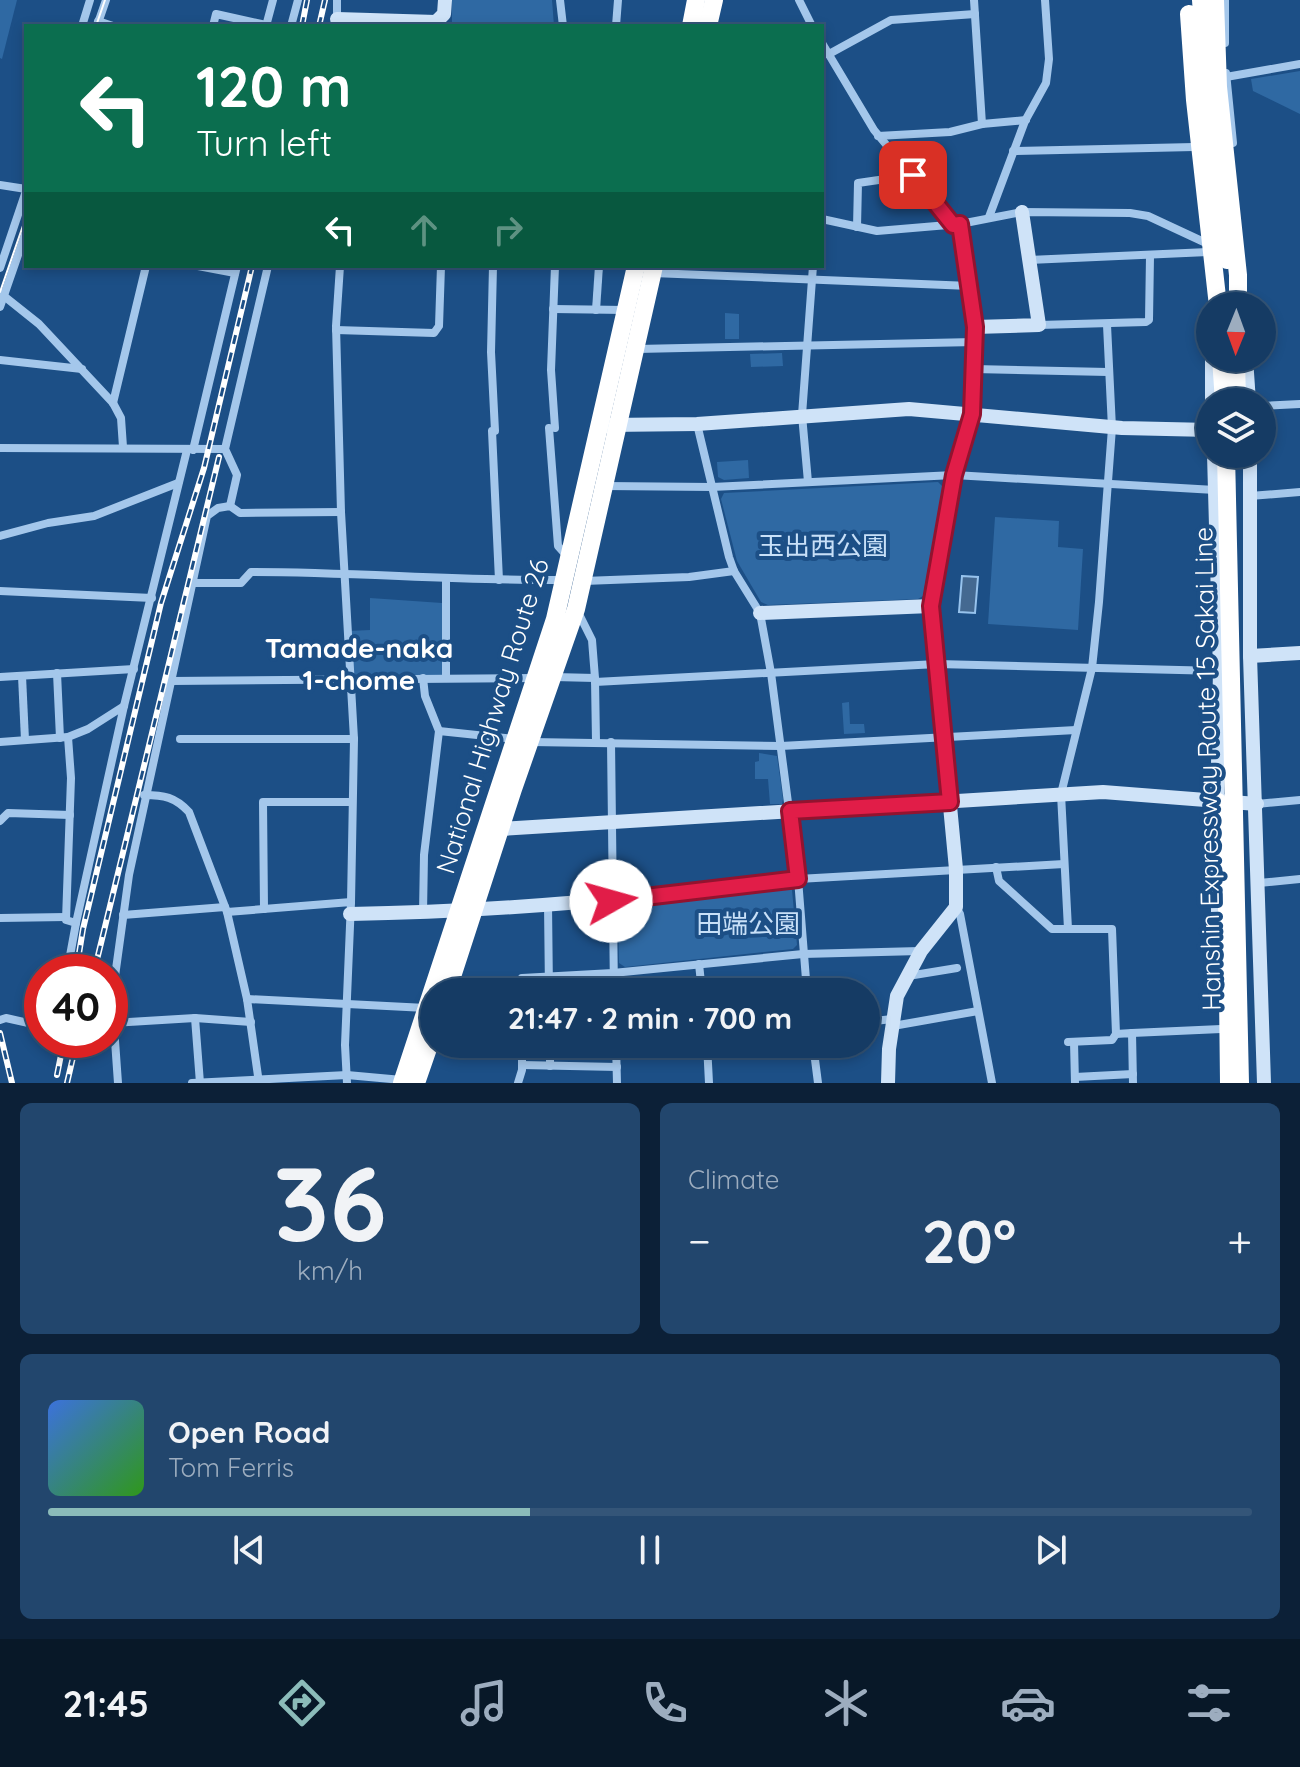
<!DOCTYPE html>
<html lang="en">
<head>
<meta charset="utf-8">
<style>
	body { margin:0; font-family:Quicksand,"Noto Sans JP",sans-serif; background:#22466d; color:#f1f3f6; height:100vh; display:flex; flex-direction:column; font-size:30px; white-space:nowrap }
	* { box-sizing:border-box; margin:0 }
	p { font-size:26px; color:#9dadbf }
	.icon { flex:none; width:44px; height:44px; fill:none; stroke:currentColor; stroke-width:2; stroke-linecap:round; stroke-linejoin:round }
	.map { position:relative; height:1083px; overflow:hidden }
	.panel { display:flex; flex-direction:column; gap:20px; padding:20px; background:#0c2037; flex:1 }
	.panel>* { flex:none }
	.hud { position:absolute; left:24px; top:24px; width:800px; height:244px; border-radius:0px; box-shadow:0 4px 12px #0003,0 0 0 2px #345578; background:#0b6e4f; color:#fff; overflow:hidden }
	.needle { width:52px; rotate:181deg }
	.tools { position:absolute; left:1196px; top:292px; display:grid; gap:16px }
	.tools a { display:grid; place-items:center; width:80px; height:80px; border-radius:50%; background:#153b64; box-shadow:0 4px 12px #0003,0 0 0 2px #345578; font-size:40px }
	.speed { position:absolute; left:24px; top:954px; display:flex; gap:16px; font-size:40px; font-weight:700; text-align:center }
	.speed>* { display:grid; place-content:center; width:104px; height:104px; border-radius:50%; background:#153b64; box-shadow:0 4px 12px #0003,0 0 0 2px #345578; line-height:1 }
	.speed .limit { border:12px solid #d22; background:#fff; color:#111 }
	.pin { position:absolute; display:grid; place-items:center; width:68px; height:68px; color:#fff; margin:-34px; border-radius:16px; box-shadow:0 4px 12px #0006 }
	.me { position:absolute; width:88px; margin:-44px; rotate:83deg; stroke-linejoin:round; filter:drop-shadow(0 0 6px #0008) }
	.turn { display:flex; align-items:center; gap:28px; height:168px; padding:0 40px; font-size:36px }
	.turn .icon { width:104px; height:104px; stroke-width:2.5 }
	.turn b { display:block; font-size:56px; line-height:68px }
	.lanes { display:flex; align-items:center; height:76px; padding:0 40px; background:#0003; justify-content:center; gap:40px; direction:ltr }
	.lanes .off { opacity:.35 }
	.big { font-size:60px; font-weight:800; line-height:1.1 }
	.panel .card { flex:1; display:flex; flex-direction:column; justify-content:center; gap:12px; min-width:0; padding:0 28px; border-radius:12px; background:#22466d }
	.panel .dial { align-items:center; gap:0 }
	.dial b { font-size:104px; line-height:1 }
	.song { display:flex; align-items:center; gap:24px }
	.cover { width:96px; height:96px; border-radius:12px; background:linear-gradient(135deg,hsl(220 70% 55%),hsl(110 70% 35%)) }
	.played { height:8px; border-radius:4px; background:linear-gradient(90deg,#8bbbb9 40%,#345578 40%) }
	.keys { display:flex; justify-content:space-around; direction:ltr }
	.heat { display:flex; justify-content:space-between; align-items:center; font-size:44px; direction:ltr }
	.panel .tiles { flex:1; display:grid; gap:20px; grid-template-columns:1fr 1fr }
	.card:last-child { grid-column:span 2 }
	.trip { position:absolute; left:420px; top:978px; width:460px; height:80px; border-radius:40px; background:#153b64; box-shadow:0 4px 12px #0003,0 0 0 2px #345578; font-weight:800; line-height:80px; text-align:center }
	.tab-bar { display:flex; height:128px; justify-content:space-around; align-items:center; background:#081828; color:#9dadbf }
	.tab-bar .icon { width:56px; height:56px }
	.tab-bar .active { color:#8bbbb9 }
	.tab-bar b { font-size:36px; color:#f1f3f6 }
	.map>svg:first-child { display:block }
	.green { fill:#2f69a3 }
	.water { fill:#446991; stroke:#97c3ed; stroke-width:2 }
	.lines { fill:none; stroke-linecap:round; stroke-linejoin:round }
	.street { stroke:#a4c7eb; stroke-width:8 }
	.secondary { stroke:#cfe3f8; stroke-width:14 }
	.highway { stroke:#fff; stroke-width:18 }
	.tram { stroke:#fff; stroke-width:2 }
	.rail-casing { stroke:#fff; stroke-width:6 }
	.rail { stroke:#1c4f86; stroke-width:3; stroke-dasharray:9; stroke-linecap:butt }
	.highway-bridge { stroke:#fff; stroke-width:18 }
	.route-casing { stroke:#92132f; stroke-width:20 }
	.route { stroke:#e11d48; stroke-width:14 }
	.labels { text-anchor:middle; dominant-baseline:central; stroke-width:8; stroke-linejoin:round; paint-order:stroke }
	.park-label { font-size:26px; fill:#c8e0f8; stroke:#1c4f86 }
	.street-label { font-size:26px; fill:#fff; stroke:#1c4f86 }
	.neighbourhood-label { font-size:28px; font-weight:bold; fill:#fff; stroke:#1c4f86 }
</style>
</head>
<body>
<div class="map">
<svg width="1300" height="1083" viewBox="0 0 1300 1083">
	<rect width="100%" height="100%" fill="#1c4f86"/>
	<!-- green -->
	<g class="green">
		<polygon points="0,0 17,0 2,59 0,58"/>
		<polygon points="452,0 552,0 554,26 452,26"/>
		<polygon points="1300,71 1300,114 1253,91 1251,79"/>
		<polygon points="725,313 739,314 739,339 725,339"/>
		<polygon points="782,353 783,366 751,367 750,354"/>
		<polygon points="748,460 749,478 724,480 718,477 717,462"/>
		<polygon points="938,482 943,487 923,596 918,599 768,605 761,602 737,561 721,499 724,493"/>
		<polygon points="995,517 1059,521 1058,547 1083,549 1078,630 988,624"/>
		<polygon points="370,598 442,603 442,676 355,677 352,674 349,631 370,630"/>
		<polygon points="849,702 850,724 864,724 865,733 844,734 842,703"/>
		<polygon points="759,753 777,756 783,799 782,804 770,804 768,779 755,779 755,762 759,761"/>
		<polygon points="787,887 792,890 797,945 793,949 625,967 619,963 618,911 622,906"/>
	</g>
	<!-- water -->
	<polygon class="water" points="962,576 978,577 975,613 959,612"/>
	<g class="lines">
		<!-- street -->
		<g class="street">
			<polyline points="560,0 563,26"/>
			<polyline points="799,0 812,26"/>
			<polyline points="974,0 982,124"/>
			<polyline points="1225,0 1225,43"/>
			<polyline points="98,21 113,26"/>
			<polyline points="337,21 337,0"/>
			<polyline points="82,26 90,0"/>
			<polyline points="97,26 106,0"/>
			<polyline points="213,26 216,14 266,25"/>
			<polyline points="266,26 273,0"/>
			<polyline points="291,26 298,0"/>
			<polyline points="616,26 618,0"/>
			<polyline points="822,43 874,130 953,225"/>
			<polyline points="822,54 829,54 891,20 975,14"/>
			<polyline points="1226,73 1233,143"/>
			<polyline points="1226,77 1300,64"/>
			<polyline points="878,136 950,132 982,124 1026,120"/>
			<polyline points="1013,151 1194,147"/>
			<polyline points="0,185 26,189"/>
			<polyline points="989,217 1025,121 1046,83 1049,59 1045,0"/>
			<polyline points="822,219 877,231 960,224 1022,212 1130,213 1148,216 1206,243"/>
			<polyline points="960,224 975,327"/>
			<polyline points="857,227 858,183 913,175"/>
			<polyline points="1029,260 1208,252"/>
			<polyline points="198,266 235,273"/>
			<polyline points="340,266 336,326 341,512 354,739 351,902 345,1045 347,1083"/>
			<polyline points="493,266 491,352 495,431"/>
			<polyline points="0,268 26,191"/>
			<polyline points="653,273 970,286"/>
			<polyline points="0,293 39,324 113,403 121,418 123,447"/>
			<polyline points="0,307 26,232"/>
			<polyline points="553,309 625,310"/>
			<polyline points="596,310 599,266"/>
			<polyline points="1039,325 1146,322 1149,320 1150,256"/>
			<polyline points="336,330 434,333 439,326 441,266"/>
			<polyline points="637,349 975,342"/>
			<polyline points="0,360 82,369"/>
			<polyline points="974,369 1108,372"/>
			<polyline points="113,403 146,266"/>
			<polyline points="1262,406 1300,404"/>
			<polyline points="697,424 729,557 734,571 760,613 771,673 798,879 807,992"/>
			<polyline points="549,428 558,546 568,557"/>
			<polyline points="555,428 551,370 555,266"/>
			<polyline points="492,431 499,580"/>
			<polyline points="0,448 225,449"/>
			<polyline points="193,450 237,266"/>
			<polyline points="808,482 802,415 813,266"/>
			<polyline points="605,486 712,487 954,475 1215,490"/>
			<polyline points="1250,496 1300,492"/>
			<polyline points="230,506 237,475 225,449 268,266"/>
			<polyline points="0,536 48,523 94,516 178,483"/>
			<polyline points="446,579 446,678"/>
			<polyline points="584,581 689,577 734,571"/>
			<path d="M 191,583 L 241,583 L 251,572 C 355,572 459,581 563,580"/>
			<polyline points="0,591 152,598"/>
			<polyline points="57,673 60,738"/>
			<polyline points="22,676 25,740"/>
			<polyline points="0,677 134,669"/>
			<polyline points="554,677 595,678 592,640 578,612"/>
			<polyline points="423,678 425,696 439,731 424,855 423,913"/>
			<polyline points="595,679 596,742"/>
			<polyline points="171,681 534,678"/>
			<polyline points="595,682 937,664 1220,671"/>
			<polyline points="439,731 514,739"/>
			<polyline points="180,739 354,739"/>
			<polyline points="0,742 68,737 88,729 124,706"/>
			<polyline points="531,742 781,746 1076,730"/>
			<polyline points="611,742 614,992"/>
			<path d="M 144,795 C 164,795 175,797 189,812 L 227,912 L 247,999 L 259,1083"/>
			<polyline points="1257,804 1300,800"/>
			<polyline points="0,821 8,813 70,815"/>
			<polyline points="996,867 999,881 1052,929 1112,929 1116,1034 1132,1033 1133,1083"/>
			<polyline points="798,879 1064,864"/>
			<polyline points="1259,883 1300,879"/>
			<polyline points="548,904 549,992"/>
			<polyline points="956,907 960,914 992,1083"/>
			<polyline points="264,909 263,802 352,802"/>
			<polyline points="227,912 351,902"/>
			<polyline points="123,915 225,907"/>
			<polyline points="0,918 66,917"/>
			<polyline points="76,923 124,706 187,450"/>
			<polyline points="1068,929 1061,794 1092,668 1099,602 1112,428 1107,325"/>
			<polyline points="699,964 702,992"/>
			<polyline points="67,972 76,923 66,920 71,778 68,737"/>
			<polyline points="908,976 957,968"/>
			<polyline points="522,992 522,978 613,973 803,954 920,951"/>
			<polyline points="247,999 426,1008"/>
			<polyline points="195,1018 200,1083"/>
			<polyline points="0,1020 6,1018 42,1026"/>
			<polyline points="866,1022 892,1019"/>
			<polyline points="112,1023 195,1018 251,1022"/>
			<polyline points="893,1026 978,1011"/>
			<polyline points="1132,1033 1221,1029"/>
			<polyline points="1068,1042 1112,1040 1116,1034"/>
			<polyline points="1074,1042 1075,1083"/>
			<polyline points="550,1044 550,1066"/>
			<polyline points="616,1044 617,1083"/>
			<polyline points="707,1044 709,1083"/>
			<polyline points="813,1044 818,1083"/>
			<polyline points="522,1065 617,1067"/>
			<polyline points="1075,1077 1133,1074"/>
			<polyline points="118,1083 112,998 129,875 207,516 218,508 230,506 240,513 341,512"/>
			<polyline points="192,1083 347,1075 402,1080"/>
			<polyline points="518,1083 522,1070 522,1044"/>
		</g>
		<!-- secondary -->
		<g class="secondary">
			<polyline points="337,19 436,22 444,14 445,0"/>
			<polyline points="1246,358 1249,402"/>
			<polyline points="1212,402 1212,358"/>
			<polyline points="608,425 697,424 909,409 1122,428 1210,430"/>
			<polyline points="1214,454 1220,671 1217,811"/>
			<polyline points="1250,454 1250,656 1264,1083"/>
			<polyline points="760,613 931,606"/>
			<polyline points="1250,656 1300,653"/>
			<polyline points="501,829 1103,792 1257,804"/>
			<polyline points="1217,867 1219,955"/>
			<path d="M 350,914 C 500,912 649,897 798,879"/>
			<polyline points="888,1083 889,1049 897,996 921,951 956,907 956,869 931,606 954,475 972,414 975,327 1039,325 1022,212"/>
		</g>
		<!-- highway -->
		<g class="highway">
			<polyline points="1201,0 1208,102 1227,260"/>
			<polyline points="1189,14 1195,100 1218,306"/>
			<polyline points="691,26 696,0"/>
			<polyline points="708,26 714,0"/>
			<polyline points="1221,358 1224,402"/>
			<polyline points="1236,358 1237,402"/>
			<polyline points="1218,802 1223,826 1227,905 1229,1083"/>
			<polyline points="447,992 513,789 576,609 654,266"/>
			<polyline points="402,1083 555,619 636,266"/>
			<polyline points="416,1083 434,1031"/>
		</g>
		<!-- tram -->
		<g class="tram">
			<polyline points="96,26 105,0"/>
			<polyline points="0,292 26,217"/>
		</g>
		<defs>
			<g id="rail">
				<polyline points="302,26 307,0"/>
				<polyline points="319,26 325,0"/>
				<polyline points="76,972 83,929 161,603 204,468 252,266"/>
				<polyline points="94,972 219,457"/>
				<polyline points="0,1033 12,1083"/>
				<polyline points="57,1075 64,1040"/>
				<polyline points="67,1083 77,1040"/>
			</g>
		</defs>
		<!-- rail casing -->
		<use href="#rail" class="rail-casing"/>
		<!-- rail -->
		<use href="#rail" class="rail"/>
		<!-- highway-bridge -->
		<g class="highway-bridge">
			<polyline points="1215,0 1218,87 1238,275 1238,306"/>
			<polyline points="1226,454 1240,1083"/>
		</g>
	</g>
	<g class="lines">
		<defs>
			<polyline id="route" points="611,901 798,879 790,811 950,802 931,606 954,475 972,414 975,327 960,224 953,225 913,175"/>
		</defs>
		<!-- route casing -->
		<use href="#route" class="route-casing"/>
		<!-- route -->
		<use href="#route" class="route"/>
	</g>
	<g class="labels">
		<!-- park labels -->
		<g class="park-label">
			<text x="823" y="545">玉出西公園</text>
			<text x="748" y="923">田端公園</text>
		</g>
		<!-- street labels -->
		<g class="street-label">
			<text transform="translate(492 716) rotate(-73)">National Highway Route 26</text>
			<text transform="translate(1207 769) rotate(-91)">Hanshin Expressway Route 15 Sakai Line</text>
		</g>
		<!-- neighbourhood labels -->
		<g class="neighbourhood-label">
			<text x="359" y="647">Tamade-naka<tspan x="359" dy="32">1-chome</tspan></text>
		</g>
	</g>
</svg>
<div class="tools">
<a><svg class="needle" viewBox="-14 -14 28 28"><path d="M0-13l5 13h-10z" fill="#e53935"/><path d="M0 13l5-13h-10z" fill="#9dadbf"/></svg></a>
<a><svg class="icon" aria-label="layers" viewBox="0 0 24 24"><path d="M12 4l9 5-9 5-9-5zM3 14l9 5 9-5"/></svg></a>
</div>
<div class="speed"><div class="limit">40</div></div>
<div class="pin" style="left:913px;top:175px;background:#d93025"><svg class="icon" aria-label="arrive" viewBox="0 0 24 24"><path d="M6 21V4h12l-3 4 3 4H6"/></svg></div>
<svg class="me" style="left:611px;top:901px" viewBox="-20 -20 40 40"><circle r="19" fill="#fff"/><path d="M0-13L10 11 0 6-10 11z" fill="#e11d48"/></svg>
<div class="trip">21:47 · 2 min · 700 m</div>
<div class="hud">
<div class="turn"><svg class="icon" aria-label="left" viewBox="0 0 24 24"><path d="M17 20v-9H6M10 6l-5 5 5 5"/></svg><div><b>120 m</b>Turn left</div></div>
<div class="lanes"><svg class="icon" aria-label="left" viewBox="0 0 24 24"><path d="M17 20v-9H6M10 6l-5 5 5 5"/></svg><svg class="icon off" aria-label="ahead" viewBox="0 0 24 24"><path d="M12 20V5M6 11l6-6 6 6"/></svg><svg class="icon off" aria-label="right" viewBox="0 0 24 24"><path d="M7 20v-9h11M14 6l5 5-5 5"/></svg></div>
</div>
</div>
<section class="panel">
<div class="tiles">
<div class="card dial"><b>36</b><p>km/h</p></div>
<div class="card"><p>Climate</p>
<div class="heat"><a>−</a><b class="big">20°</b><a>+</a></div>
</div>
<div class="card">
<div class="song"><i class="cover"></i><div><b>Open Road</b><p>Tom Ferris</p></div></div>
<div class="played"></div>
<div class="keys"><svg class="icon" aria-label="previous" viewBox="0 0 24 24"><path d="M18 5L8 12l10 7zM5 5v14"/></svg><svg class="icon" aria-label="pause" viewBox="0 0 24 24"><path d="M8 5v14M16 5v14"/></svg><svg class="icon" aria-label="next" viewBox="0 0 24 24"><path d="M6 5l10 7-10 7zM19 5v14"/></svg></div>
</div>
</div>
</section>
<nav class="tab-bar">
<b>21:45</b>
<svg class="icon active" aria-label="directions" viewBox="0 0 24 24"><path d="M12 3l9 9-9 9-9-9zM9 14v-3h6M13 9l2 2-2 2"/></svg>
<svg class="icon" aria-label="music" viewBox="0 0 24 24"><path d="M9 18V5l10-2v13"/><circle cx="6" cy="18" r="3"/><circle cx="16" cy="16" r="3"/></svg>
<svg class="icon" aria-label="phone" viewBox="0 0 24 24"><path d="M5 4h4l2 5-3 2q2 4 5 5l2-3 5 2v4C11 20 4 13 5 4z"/></svg>
<svg class="icon" aria-label="climate" viewBox="0 0 24 24"><path d="M12 3v18M4 7l16 10M4 17L20 7"/></svg>
<svg class="icon" aria-label="car" viewBox="0 0 24 24"><path d="M5 17H2v-5l4-1 3-4h7l3 4 3 1v5h-3M9 17h6M6 11h13"/><circle cx="7" cy="17" r="2"/><circle cx="17" cy="17" r="2"/></svg>
<svg class="icon" aria-label="filters" viewBox="0 0 24 24"><path d="M4 7h16M4 17h16"/><circle cx="9" cy="7" r="2"/><circle cx="15" cy="17" r="2"/></svg>
</nav>
</body>
</html>
